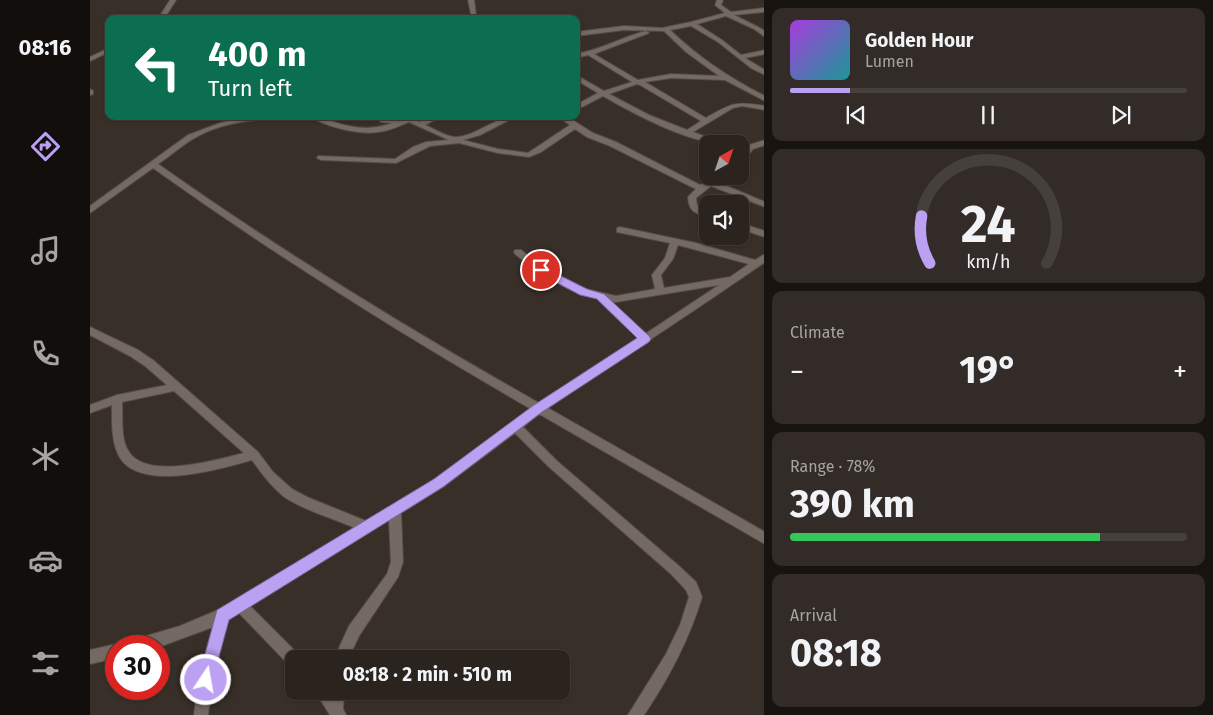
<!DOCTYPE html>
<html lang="en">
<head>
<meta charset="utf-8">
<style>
	body { margin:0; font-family:"Fira Sans",sans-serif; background:#322b27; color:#f1f3f6; height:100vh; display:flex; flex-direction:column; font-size:19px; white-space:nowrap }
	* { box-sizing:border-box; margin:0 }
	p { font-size:16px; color:#a5a4a4 }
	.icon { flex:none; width:28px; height:28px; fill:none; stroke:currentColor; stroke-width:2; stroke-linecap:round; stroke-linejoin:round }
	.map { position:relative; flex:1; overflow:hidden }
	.drawer { display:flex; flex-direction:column; gap:8px; padding:8px; background:#171310; width:449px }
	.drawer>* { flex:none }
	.guide { position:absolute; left:15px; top:15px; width:475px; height:105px; border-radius:10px; box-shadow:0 1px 4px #0004,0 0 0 1px #46403c; background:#0b6e4f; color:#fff; overflow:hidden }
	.needle { width:32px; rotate:40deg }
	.tools { position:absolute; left:609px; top:135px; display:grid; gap:10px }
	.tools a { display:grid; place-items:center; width:50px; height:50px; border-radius:10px; background:#2a231e; box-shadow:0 1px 4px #0004,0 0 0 1px #46403c; font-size:25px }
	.speed { position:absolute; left:15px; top:635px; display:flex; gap:10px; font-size:25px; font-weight:700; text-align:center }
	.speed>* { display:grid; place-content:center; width:65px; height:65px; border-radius:50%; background:#2a231e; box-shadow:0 1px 4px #0004,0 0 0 1px #46403c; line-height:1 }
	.speed .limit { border:8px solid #d22; background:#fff; color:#111 }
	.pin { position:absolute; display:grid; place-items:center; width:42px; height:42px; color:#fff; margin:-21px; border:2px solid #fff; border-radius:50%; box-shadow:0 1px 5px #0007 }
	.me { position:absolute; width:55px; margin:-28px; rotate:12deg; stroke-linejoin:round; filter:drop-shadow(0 0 4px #0008) }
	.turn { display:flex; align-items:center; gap:18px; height:105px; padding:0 20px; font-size:22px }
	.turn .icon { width:65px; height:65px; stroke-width:2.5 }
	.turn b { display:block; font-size:35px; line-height:42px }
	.big { font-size:38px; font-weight:700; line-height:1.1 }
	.drawer .tile { flex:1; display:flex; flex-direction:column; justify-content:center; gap:8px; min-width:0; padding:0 18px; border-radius:10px; background:#322b27 }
	.drawer .dial { align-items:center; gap:0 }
	.dial svg { height:130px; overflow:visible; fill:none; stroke:#46403c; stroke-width:7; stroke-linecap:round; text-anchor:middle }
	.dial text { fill:#f1f3f6; stroke:none }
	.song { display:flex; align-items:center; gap:15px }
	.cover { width:60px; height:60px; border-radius:8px; background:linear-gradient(135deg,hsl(280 70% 55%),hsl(180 70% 35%)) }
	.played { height:5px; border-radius:2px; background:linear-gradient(90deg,#bca0f2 15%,#46403c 15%) }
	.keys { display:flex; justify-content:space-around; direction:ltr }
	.heat { display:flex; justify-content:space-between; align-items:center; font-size:28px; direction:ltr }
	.charge { height:8px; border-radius:4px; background:linear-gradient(90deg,#34c759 78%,#46403c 0) }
	.trip { position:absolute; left:195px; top:650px; width:285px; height:50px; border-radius:10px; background:#2a231e; box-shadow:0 1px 4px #0004,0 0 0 1px #46403c; font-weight:700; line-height:50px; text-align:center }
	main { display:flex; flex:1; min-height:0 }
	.tab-bar { display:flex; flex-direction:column; width:90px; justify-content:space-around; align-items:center; background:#110e0c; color:#a5a4a4 }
	.tab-bar .icon { width:35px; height:35px }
	.tab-bar .selected { color:#bca0f2 }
	.tab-bar b { font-size:22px; color:#f1f3f6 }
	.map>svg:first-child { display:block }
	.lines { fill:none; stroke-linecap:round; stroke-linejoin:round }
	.minor-casing { stroke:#534c46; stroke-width:2 }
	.minor { fill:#746a63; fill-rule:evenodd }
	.route { fill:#bca0f2; stroke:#7a689d }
</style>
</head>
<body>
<main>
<nav class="tab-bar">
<b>08:16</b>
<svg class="icon selected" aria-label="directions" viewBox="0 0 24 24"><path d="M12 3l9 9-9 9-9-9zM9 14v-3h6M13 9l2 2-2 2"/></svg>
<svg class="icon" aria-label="music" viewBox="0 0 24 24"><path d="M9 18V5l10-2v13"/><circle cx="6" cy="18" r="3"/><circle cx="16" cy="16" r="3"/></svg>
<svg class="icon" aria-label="phone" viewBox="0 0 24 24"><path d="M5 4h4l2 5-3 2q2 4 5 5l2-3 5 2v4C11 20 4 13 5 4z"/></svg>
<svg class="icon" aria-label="climate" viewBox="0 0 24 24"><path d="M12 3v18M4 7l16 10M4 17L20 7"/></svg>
<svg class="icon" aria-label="car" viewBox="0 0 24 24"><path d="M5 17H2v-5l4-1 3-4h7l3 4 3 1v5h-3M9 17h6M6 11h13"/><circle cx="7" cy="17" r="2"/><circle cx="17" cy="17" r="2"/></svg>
<svg class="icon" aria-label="filters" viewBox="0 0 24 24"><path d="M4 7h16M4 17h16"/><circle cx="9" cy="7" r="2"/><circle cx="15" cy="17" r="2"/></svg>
</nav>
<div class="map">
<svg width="675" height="715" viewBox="0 0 675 715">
	<rect width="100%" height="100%" fill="#382f28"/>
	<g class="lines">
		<defs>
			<g id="minor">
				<polygon points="80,0 86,0 74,19 68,19"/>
				<polygon points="378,0 384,0 386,15 381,14"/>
				<path d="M 627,0 L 633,0 L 631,5 L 641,12 L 675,8 L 675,12 L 644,15 L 668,27 L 675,31 L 675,37 L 664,29 L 636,16 L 607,24 L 632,40 L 651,55 L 675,50 L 675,54 L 655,58 L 675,70 L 675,75 L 661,68 L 628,42 L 601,26 L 580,30 C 608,57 639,78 675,96 L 675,101 L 635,80 L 581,78 L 555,82 L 616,118 C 642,103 645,101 675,106 L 675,110 L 652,106 L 643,108 L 603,132 L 636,144 C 600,144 544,114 513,96 L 486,110 L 486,105 L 508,93 L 486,80 L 486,75 L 514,91 L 542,82 L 498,55 L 486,58 L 486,54 C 511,50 532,37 556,31 L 559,33 L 504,54 L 548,80 L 581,74 L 629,76 L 596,52 L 574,31 L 534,30 L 486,36 L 486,32 L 534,26 L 572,28 L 601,22 L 635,13 L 625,5 ZM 547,84 L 550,85 L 611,121 L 597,130 L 559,115 L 519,94 Z"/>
				<polygon points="19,48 19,52 0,61 0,57"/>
				<polygon points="0,89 3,91 3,94 0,95"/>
				<path d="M 161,116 L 189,116 L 186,118 C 158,120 127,124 103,139 C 91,146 80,156 68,164 C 191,251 318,329 449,403 L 548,338 L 506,298 L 490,294 L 471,285 L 448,272 L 425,254 L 424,252 L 425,250 L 431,250 L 454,268 L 495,289 L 526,296 L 565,289 L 562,275 L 575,258 L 580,243 L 527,232 L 527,228 L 530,227 L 606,243 L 665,260 L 675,254 L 675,262 L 621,299 L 458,408 L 675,532 L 675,544 L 449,414 L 433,427 L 467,461 L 589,566 L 606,582 L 612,597 C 599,640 579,678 554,715 L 538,715 L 576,654 L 590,625 L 599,597 L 596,590 L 581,574 L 459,467 L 425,433 L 353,487 L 311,513 L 313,562 L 308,577 L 269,636 L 258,659 L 244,659 L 259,626 L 297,574 L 301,562 L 299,520 L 160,606 L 209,655 L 210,659 L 204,659 L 204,667 L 199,665 L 149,613 L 138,619 L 123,677 L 118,715 L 104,715 L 109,677 L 123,627 L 69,647 L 39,646 L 41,641 L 46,639 L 90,626 L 128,610 L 265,528 C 245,519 210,509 193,496 C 181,486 171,473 162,460 C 131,469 52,492 30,458 C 21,443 22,422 22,405 L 0,413 L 0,405 L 27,395 L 77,385 L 55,366 L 40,356 L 0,335 L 0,327 L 48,350 L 63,360 L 168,452 L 183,472 L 202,489 L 217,497 L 276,521 L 345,479 L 441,409 C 311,334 185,255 63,168 L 0,213 L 0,206 L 98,135 L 130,123 ZM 588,245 L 659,264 L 640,277 L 574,288 L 571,275 L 583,259 ZM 629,285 L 555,334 L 520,301 L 526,302 ZM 84,391 L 154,453 C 127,460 57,480 39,452 C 30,439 33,417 32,402 Z"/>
				<path d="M 220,116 C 230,116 237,120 247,123 C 266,129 284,130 302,123 L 291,122 L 283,116 L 292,116 L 311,120 L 313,119 L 310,116 L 318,116 L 329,122 L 343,116 L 352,116 L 335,125 C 344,129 355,136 364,137 C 381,139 407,116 427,116 L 390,135 L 373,140 L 408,149 L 438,153 L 480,125 L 468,117 L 476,116 L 503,133 L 526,142 L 610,185 L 626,176 L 636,176 L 627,182 L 675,202 L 675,207 L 621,186 L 606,198 L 607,205 L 618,212 L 618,217 C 604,213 599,211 598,197 L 606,189 L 520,146 L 497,137 L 485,129 L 451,152 L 439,157 L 408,153 L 369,143 L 340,146 L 306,163 L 231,160 L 227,158 L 228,156 L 305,159 L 323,147 L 336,142 L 359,140 L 319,122 C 309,126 299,131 288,132 C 270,135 235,127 220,116 Z"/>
				<polygon points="675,140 675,145 663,149 653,162 650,162 650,155 654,149 650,149 650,145 659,145"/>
				<polygon points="650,223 675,231 675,237 650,229"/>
				<polygon points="26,644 31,646 26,646 26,658 0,664 0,650"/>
				<polygon points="225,691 254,691 253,709 256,715 240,715"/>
			</g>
		</defs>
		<!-- minor casing -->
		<use href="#minor" class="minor-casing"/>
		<!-- minor -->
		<use href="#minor" class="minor"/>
	</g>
	<!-- route -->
	<polygon class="route" points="451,266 497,289 514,294 559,336 561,339 559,342 452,412 353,487 139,620 121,686 116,688 110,686 108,680 127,610 344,479 444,405 547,338 507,299 490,295 447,272 446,270"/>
</svg>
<div class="tools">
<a><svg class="needle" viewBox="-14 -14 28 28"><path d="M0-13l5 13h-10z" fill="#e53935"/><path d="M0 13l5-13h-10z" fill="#a5a4a4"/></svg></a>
<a><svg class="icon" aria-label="sound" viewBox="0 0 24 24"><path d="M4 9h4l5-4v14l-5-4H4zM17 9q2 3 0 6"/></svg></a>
</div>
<div class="speed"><div class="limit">30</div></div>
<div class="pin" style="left:451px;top:270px;background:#d93025"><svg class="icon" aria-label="arrive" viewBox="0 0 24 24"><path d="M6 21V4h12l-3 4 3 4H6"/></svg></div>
<svg class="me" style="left:116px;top:680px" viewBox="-20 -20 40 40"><circle r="17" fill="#bca0f2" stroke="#fff" stroke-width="3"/><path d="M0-11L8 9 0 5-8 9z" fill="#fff"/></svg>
<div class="trip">08:18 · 2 min · 510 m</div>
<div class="guide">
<div class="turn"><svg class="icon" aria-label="left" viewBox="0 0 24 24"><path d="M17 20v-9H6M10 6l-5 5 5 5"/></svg><div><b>400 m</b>Turn left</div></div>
</div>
</div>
<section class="drawer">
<div class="tile">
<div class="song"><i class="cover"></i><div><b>Golden Hour</b><p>Lumen</p></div></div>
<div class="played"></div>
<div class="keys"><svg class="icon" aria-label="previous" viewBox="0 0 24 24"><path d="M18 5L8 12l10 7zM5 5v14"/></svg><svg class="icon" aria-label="pause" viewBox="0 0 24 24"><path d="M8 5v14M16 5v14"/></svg><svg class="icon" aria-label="next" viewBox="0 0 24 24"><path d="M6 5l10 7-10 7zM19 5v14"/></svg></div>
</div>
<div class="tile dial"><svg viewBox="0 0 100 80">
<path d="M14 69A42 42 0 1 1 86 69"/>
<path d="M14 69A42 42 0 0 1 9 40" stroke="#bca0f2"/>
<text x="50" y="56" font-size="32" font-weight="700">24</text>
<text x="50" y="72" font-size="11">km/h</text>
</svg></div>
<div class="tile"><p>Climate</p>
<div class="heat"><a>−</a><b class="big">19°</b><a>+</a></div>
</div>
<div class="tile"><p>Range · 78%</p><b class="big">390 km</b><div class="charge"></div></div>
<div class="tile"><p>Arrival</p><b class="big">08:18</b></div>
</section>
</main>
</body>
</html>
